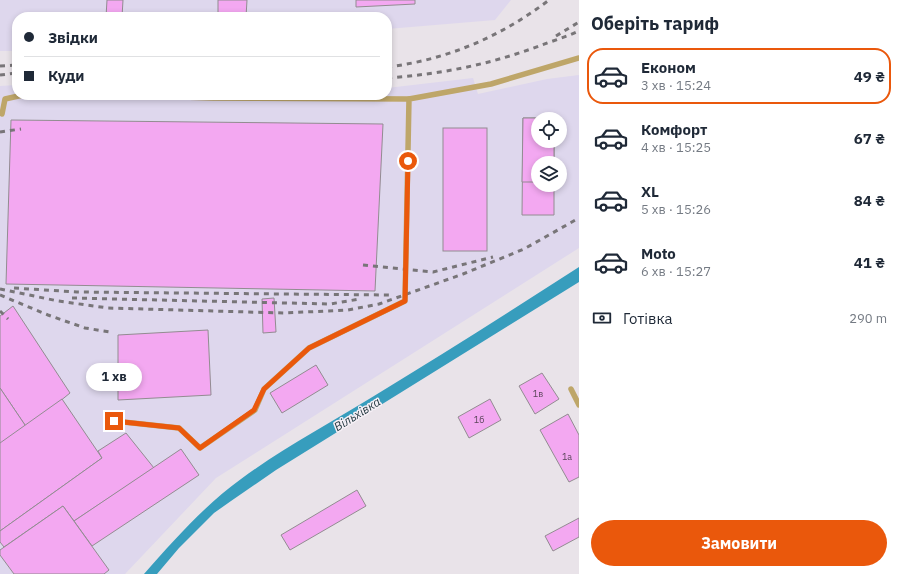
<!DOCTYPE html>
<html lang="uk">
<head>
<meta charset="utf-8">
<style>
  :root { --surface:#fff; --page:#f6f6f7; --text:#1f2937; --muted:#747a83; --line:#e0e1e3; --accent:#ea580c }
  body { margin:0; font-family:"IBM Plex Sans",sans-serif; background:var(--page); color:var(--text); height:100vh; display:flex; flex-direction:column; font-size:15px; white-space:nowrap }
  * { box-sizing:border-box; margin:0 }
  p { font-size:13px; color:var(--muted) }
  .icon { flex:none; width:22px; height:22px; fill:none; stroke:currentColor; stroke-width:2; stroke-linecap:round; stroke-linejoin:round }
  .map { position:relative; flex:1; overflow:hidden }
  .panel { display:flex; flex-direction:column; background:var(--surface); width:320px }
  .panel>* { flex:none }
  .hud { position:absolute; left:12px; top:12px; width:380px; height:88px; border-radius:16px; box-shadow:0 2px 6px #0003; display:grid; align-content:center; height:88px; padding:0 12px; background:var(--surface) }
  .tools { position:absolute; left:531px; top:112px; display:grid; gap:8px }
  .tools a { display:grid; place-items:center; width:36px; height:36px; border-radius:50%; background:var(--surface); box-shadow:0 2px 6px #0003; font-size:20px }
  .end { position:absolute; width:18px; height:18px; margin:-9px; border:5px solid #ea580c; background:#fff; box-shadow:0 0 0 2px #fff }
  .from { border-radius:50% }
  .bubble { position:absolute; height:28px; border-radius:14px; background:var(--surface); box-shadow:0 2px 6px #0003; font-size:13px; font-weight:700; line-height:28px; text-align:center }
  .hud b { display:flex; align-items:center; gap:14px; height:38px; font-size:15px }
  .hud b+b { border-top:1px solid var(--line) }
  .hud i { width:10px; height:10px; background:var(--text) }
  ul { padding:0; list-style:none }
  li { display:flex; align-items:center; gap:12px; height:56px; margin:0 8px 6px; padding:0 4px; border:2px solid transparent; border-radius:16px }
  li div { flex:1 }
  li b { display:block; font-size:15px }
  li em { font-style:normal; font-weight:700 }
  li.on { border-color:var(--accent) }
  li>.icon { width:36px; height:36px; stroke-width:1.5 }
  h2 { padding:0 12px; font-size:18px; line-height:48px }
  .pay { display:flex; align-items:center; gap:10px; height:44px; padding:0 12px; font-size:15px }
  .pay p { margin-inline-start:auto }
  .button { display:flex; gap:8px; margin-top:auto; padding:8px 12px }
  .button a { flex:1; height:46px; border-radius:24px; background:var(--accent); color:#fff; font-size:16px; font-weight:700; line-height:46px; text-align:center }
  main { display:flex; flex:1; min-height:0 }
  .map>svg:first-child { display:block }
  .industrial { fill:#ded7ed; fill-rule:evenodd }
  .water { fill:#379dbd }
  .building { fill:#f3a8f1; stroke:#928c91 }
  .lines { fill:none; stroke-linecap:round; stroke-linejoin:round }
  .service { stroke:#bea669; stroke-width:5.5 }
  .rail { stroke:#787578; stroke-width:3; stroke-dasharray:5 5; stroke-linecap:butt }
  .route { stroke:#ea580c; stroke-width:5 }
  .labels { text-anchor:middle; dominant-baseline:central; stroke-width:3; stroke-linejoin:round; paint-order:stroke }
  .number-label { font-size:9px; fill:#594559 }
  .water-label { font-size:12px; font-style:italic; fill:#21373f; stroke:#f6f0f6 }
</style>
</head>
<body>
<main>
<div class="map">
<svg width="579" height="574" viewBox="0 0 579 574">
  <rect width="100%" height="100%" fill="#e9e3e9"/>
  <g class="industrial">
    <path d="M0,0H511L495,20L387,29V17H17V51H0Z"/>
    <path d="M579,75V248L216,478L125,574H0V86L17,85V95H387V88L473,78L478,94L547,79ZM538,119H560V141H538ZM538,163H560V185H538Z"/>
  </g>
  <path class="water" d="M579,267V282L276,470L231,501L214,513L179,548L157,574H144C174,540 205,505 241,479C283,448 330,423 374,396C443,354 511,311 579,267Z"/>
  <g class="building">
    <path d="M107,0H123L122,17H106Z"/>
    <path d="M218,0H247L246,17H218Z"/>
    <path d="M356,0H415V4L356,7Z"/>
    <path d="M523,118H555V119H538V141H554V163H538V185H554V215H522Z"/>
    <path d="M523,118H555V119H538V141H554V163H538V182H522Z"/>
    <path d="M11,120L383,124L375,291L6,284Z"/>
    <rect x="443" y="128" width="44" height="123"/>
    <path d="M274,298L276,332L263,333L262,299Z"/>
    <path d="M13,306L70,393L27,428L0,388V316Z"/>
    <path d="M208,330L211,395L118,400V335Z"/>
    <path d="M316,365L328,385L282,413L270,393Z"/>
    <path d="M542,373L559,399L535,414L519,386Z"/>
    <path d="M0,388L27,428L0,445Z"/>
    <path d="M62,399L102,458L0,531V443Z"/>
    <path d="M490,399L501,420L469,438L458,417Z"/>
    <path d="M568,414L579,435V477L569,482L540,430Z"/>
    <path d="M126,433L154,468L74,521L63,506L4,547L0,542V531L102,458L98,451Z"/>
    <path d="M181,449L199,475L92,546L74,521Z"/>
    <path d="M357,490L366,506L290,550L281,535Z"/>
    <path d="M63,506L109,570L104,574H14L0,555V550Z"/>
    <path d="M579,518V537L553,551L545,536Z"/>
  </g>
  <g class="lines">
    <g class="service">
      <path d="M120,95L213,98L409,99"/>
      <path d="M2,114L5,99L23,95"/>
      <path d="M571,389L579,405"/>
      <path d="M114,421L179,428L200,448L255,410L264,389L309,348L405,301L409,99L491,84L579,58"/>
    </g>
    <g class="rail">
      <path d="M556,36L579,22"/>
      <path d="M0,66L17,65"/>
      <path d="M387,67C447,60 502,36 549,0"/>
      <path d="M0,75L17,73"/>
      <path d="M387,78C441,74 488,65 539,46C552,41 566,37 579,31"/>
      <path d="M0,132L21,129"/>
      <path d="M363,265L433,272L493,257"/>
      <path d="M14,288L77,292L390,295"/>
      <path d="M0,289L58,301L108,308L284,313L348,310L379,304L463,274L524,249L579,218"/>
      <path d="M0,295L48,315L85,328L110,332"/>
      <path d="M72,298L330,304L360,299"/>
      <path d="M0,311L8,319"/>
    </g>
  </g>
  <g class="lines">
    <path class="route" d="M114,421L179,428L200,448L254,410L264,389L309,348L405,301L408,161"/>
  </g>
  <g class="labels">
    <g class="number-label">
      <text x="538" y="393">1в</text>
      <text x="479" y="419">1б</text>
      <text x="567" y="456">1а</text>
    </g>
    <g class="water-label">
      <text transform="translate(357 414) rotate(-32)">Вільхівка</text>
    </g>
  </g>
</svg>
<div class="tools">
<a><svg class="icon" aria-label="locate" viewBox="0 0 24 24"><circle cx="12" cy="12" r="6"/><path d="M12 2v4M12 18v4M2 12h4M18 12h4"/></svg></a>
<a><svg class="icon" aria-label="layers" viewBox="0 0 24 24"><path d="M12 4l9 5-9 5-9-5zM3 14l9 5 9-5"/></svg></a>
</div>
<i class="end from" style="left:408px;top:161px"></i>
<i class="end" style="left:114px;top:421px"></i>
<div class="bubble" style="left:86px;top:363px;width:56px">1 хв</div>
<div class="hud">
<b><i class="from"></i>Звідки</b>
<b><i></i>Куди</b>
</div>
</div>
<section class="panel">
<h2>Оберіть тариф</h2>
<ul>
<li class="on"><svg class="icon" aria-label="car" viewBox="0 0 24 24"><path d="M5 17H2v-5l4-1 3-4h7l3 4 3 1v5h-3M9 17h6M6 11h13"/><circle cx="7" cy="17" r="2"/><circle cx="17" cy="17" r="2"/></svg><div><b>Економ</b><p>3 хв · 15:24</p></div><em>49 ₴</em></li>
<li><svg class="icon" aria-label="car" viewBox="0 0 24 24"><path d="M5 17H2v-5l4-1 3-4h7l3 4 3 1v5h-3M9 17h6M6 11h13"/><circle cx="7" cy="17" r="2"/><circle cx="17" cy="17" r="2"/></svg><div><b>Комфорт</b><p>4 хв · 15:25</p></div><em>67 ₴</em></li>
<li><svg class="icon" aria-label="car" viewBox="0 0 24 24"><path d="M5 17H2v-5l4-1 3-4h7l3 4 3 1v5h-3M9 17h6M6 11h13"/><circle cx="7" cy="17" r="2"/><circle cx="17" cy="17" r="2"/></svg><div><b>XL</b><p>5 хв · 15:26</p></div><em>84 ₴</em></li>
<li><svg class="icon" aria-label="car" viewBox="0 0 24 24"><path d="M5 17H2v-5l4-1 3-4h7l3 4 3 1v5h-3M9 17h6M6 11h13"/><circle cx="7" cy="17" r="2"/><circle cx="17" cy="17" r="2"/></svg><div><b>Moto</b><p>6 хв · 15:27</p></div><em>41 ₴</em></li>
</ul>
<div class="pay"><svg class="icon" aria-label="cash" viewBox="0 0 24 24"><path d="M3 7h18v10H3z"/><circle cx="12" cy="12" r="2"/></svg>Готівка<p>290 m</p></div>
<div class="button"><a>Замовити</a></div>
</section>
</main>
</body>
</html>
